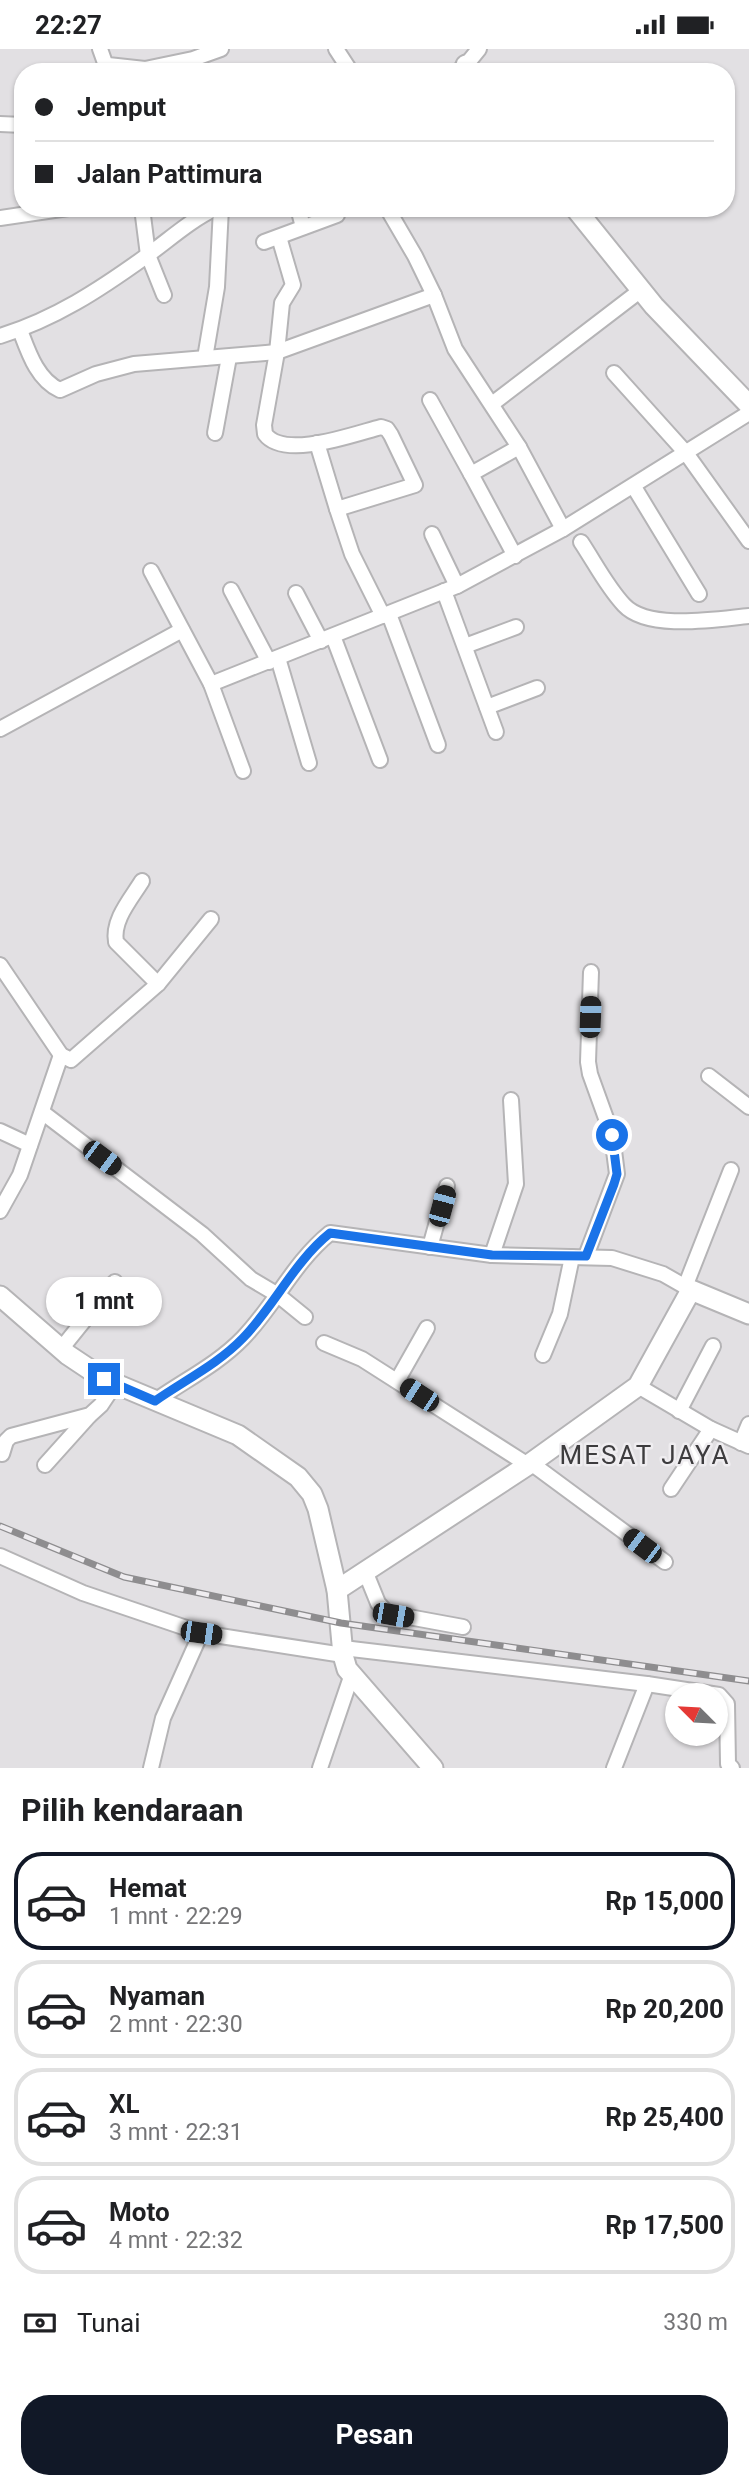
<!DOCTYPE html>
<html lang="id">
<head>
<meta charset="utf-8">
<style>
  :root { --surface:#fff; --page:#f2f2f2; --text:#202124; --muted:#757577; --line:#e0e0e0; --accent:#111827 }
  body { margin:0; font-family:Roboto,sans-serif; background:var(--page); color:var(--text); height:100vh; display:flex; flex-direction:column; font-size:26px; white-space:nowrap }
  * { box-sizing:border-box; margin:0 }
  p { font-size:23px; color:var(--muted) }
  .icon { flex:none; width:38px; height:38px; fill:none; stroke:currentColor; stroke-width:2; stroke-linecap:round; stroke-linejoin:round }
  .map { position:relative; height:1719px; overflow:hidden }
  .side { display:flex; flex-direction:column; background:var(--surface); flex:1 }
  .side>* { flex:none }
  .guide { position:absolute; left:14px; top:14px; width:721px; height:154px; border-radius:28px; box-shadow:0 2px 5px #0004; display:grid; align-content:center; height:154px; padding:0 21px; background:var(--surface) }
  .needle { width:46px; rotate:294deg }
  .buttons { position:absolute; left:665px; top:1634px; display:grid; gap:14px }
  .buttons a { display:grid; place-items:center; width:63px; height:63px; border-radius:50%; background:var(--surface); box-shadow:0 2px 5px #0004; font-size:35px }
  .end { position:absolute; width:32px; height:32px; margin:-16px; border:9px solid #1a73e8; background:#fff; box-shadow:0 0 0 4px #fff }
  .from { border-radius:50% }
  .bubble { position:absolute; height:49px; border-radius:24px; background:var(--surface); box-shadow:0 2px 5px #0004; font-size:23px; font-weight:700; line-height:49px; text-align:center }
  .car { position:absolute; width:21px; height:42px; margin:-21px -10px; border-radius:9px; box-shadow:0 0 5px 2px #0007; background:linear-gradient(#222 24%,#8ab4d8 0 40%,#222 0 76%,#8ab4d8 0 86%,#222 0) }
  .guide b { display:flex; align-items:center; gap:24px; height:66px; font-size:26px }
  .guide b+b { border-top:2px solid var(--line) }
  .guide i { width:18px; height:18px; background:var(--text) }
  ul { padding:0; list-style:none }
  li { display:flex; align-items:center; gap:21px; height:98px; margin:0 14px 10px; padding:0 7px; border:4px solid var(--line); border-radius:28px }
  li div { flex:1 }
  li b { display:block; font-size:26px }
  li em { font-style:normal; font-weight:700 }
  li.active { border-color:var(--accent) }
  li>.icon { width:63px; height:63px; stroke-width:1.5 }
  h2 { padding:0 21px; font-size:32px; line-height:84px }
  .pay { display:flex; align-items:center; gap:18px; height:77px; padding:0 21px; font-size:26px }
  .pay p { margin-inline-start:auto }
  .cta { display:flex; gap:14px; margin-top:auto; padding:14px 21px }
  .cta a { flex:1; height:80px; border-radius:28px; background:var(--accent); color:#fff; font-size:28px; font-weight:700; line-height:80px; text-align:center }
  .status { display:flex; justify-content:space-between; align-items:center; height:49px; padding:0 35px; background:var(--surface); direction:ltr }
  .status svg { height:19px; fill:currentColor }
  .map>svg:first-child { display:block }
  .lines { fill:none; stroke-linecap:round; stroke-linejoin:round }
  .minor-casing { stroke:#b5b4b6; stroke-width:18 }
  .tertiary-casing { stroke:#b5b4b6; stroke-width:23 }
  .minor { stroke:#fff; stroke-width:14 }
  .tertiary { stroke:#fff; stroke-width:19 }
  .rail-casing { stroke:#8e8d8f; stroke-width:7 }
  .rail { stroke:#efedf0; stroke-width:4.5; stroke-dasharray:13; stroke-linecap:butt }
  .route { stroke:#1a73e8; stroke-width:9 }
  .labels { text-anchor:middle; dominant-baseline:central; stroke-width:5; stroke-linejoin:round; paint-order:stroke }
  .quarter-label { font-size:26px; letter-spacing:2px; fill:#3d3c3e; stroke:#efedf0 }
</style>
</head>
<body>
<div class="status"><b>22:27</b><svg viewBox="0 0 49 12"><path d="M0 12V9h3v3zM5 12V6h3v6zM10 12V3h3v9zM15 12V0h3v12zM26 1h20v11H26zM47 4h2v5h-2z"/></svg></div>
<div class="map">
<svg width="749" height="1719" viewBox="0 0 749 1719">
  <rect width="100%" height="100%" fill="#e2e0e3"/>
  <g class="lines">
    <defs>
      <g id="minor">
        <path d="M100,0L105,14L108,16L145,20L193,10L221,0"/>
        <path d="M336,0L351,23"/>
        <path d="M457,23L466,16L479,0"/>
        <path d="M0,75L23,76"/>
        <path d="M142,159L148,206L164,246"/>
        <path d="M298,159L303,178"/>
        <path d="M387,159L415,207L434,246L455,300L519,398L563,480"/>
        <path d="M0,169L68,159"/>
        <path d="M279,188L293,236L282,254L277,303L264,376L265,385C284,411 354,385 381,378L387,380L391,386L415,436L337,460L352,505L383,567"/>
        <path d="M264,193L337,166"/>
        <path d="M20,281C28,302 37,331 60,341L96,325L134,315L277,303L434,246"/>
        <path d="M0,287C55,270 99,241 145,208C169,191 189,172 216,159"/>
        <path d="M205,309L217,238L221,159"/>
        <path d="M614,324L686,404L749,492"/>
        <path d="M430,351L471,425L519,398"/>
        <path d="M492,355L641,241"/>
        <path d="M215,384L229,308"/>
        <path d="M317,394L337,460"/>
        <path d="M471,425L515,507"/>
        <path d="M634,438L699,545"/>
        <path d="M432,485L457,537"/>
        <path d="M581,493C595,514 607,538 624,556C648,582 717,570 749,567"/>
        <path d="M151,522L211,635L243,722"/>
        <path d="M231,541L269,613"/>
        <path d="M444,542L496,683"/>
        <path d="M296,544L321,592"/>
        <path d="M389,565L438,696"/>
        <path d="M333,587L380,711"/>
        <path d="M465,597L516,578"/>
        <path d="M278,609L309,714"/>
        <path d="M211,635L457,537L563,480L749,364"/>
        <path d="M487,658L537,639"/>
        <path d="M0,680L182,581"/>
        <path d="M142,832C131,850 112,871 116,893L158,935"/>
        <path d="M0,916L61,1006L71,1011L158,935L211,870"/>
        <path d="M709,1027L749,1058"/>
        <path d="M42,1063L202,1185L251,1230L278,1246L305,1268"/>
        <path d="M0,1082L30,1096"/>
        <path d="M0,1162L20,1126L61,1006"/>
        <path d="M430,1198L447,1137"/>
        <path d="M492,1206L516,1135L511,1051"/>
        <path d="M586,1207L617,1125L612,1086L590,1025L588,1013L591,923"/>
        <path d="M685,1238L731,1121"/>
        <path d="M324,1294L362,1310L528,1416"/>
        <path d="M61,1300L115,1233"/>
        <path d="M543,1306L560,1265L572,1208"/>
        <path d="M397,1332L427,1279"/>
        <path d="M638,1337L711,1380L749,1397"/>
        <path d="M155,1352C185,1331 218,1315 243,1289C275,1256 294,1213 330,1184L492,1206L612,1209L663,1225L691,1241"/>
        <path d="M679,1362L713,1297"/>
        <path d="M741,1394L749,1375"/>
        <path d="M2,1405L6,1392L11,1387L90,1366L101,1356L115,1335"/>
        <path d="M531,1414L665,1513"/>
        <path d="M45,1416L89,1367"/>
        <path d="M671,1440L711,1380"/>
        <path d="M0,1507L83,1544L201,1584L343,1606"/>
        <path d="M365,1522L378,1554L387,1564L463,1578"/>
        <path d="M343,1599L647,1635L719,1646L727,1655L728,1715L732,1719"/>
        <path d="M151,1719L163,1669L201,1584"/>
        <path d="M320,1719L351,1628"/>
        <path d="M614,1719L647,1635"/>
      </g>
      <g id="tertiary">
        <path d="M466,16L471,23"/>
        <path d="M575,159L654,257L749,356"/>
        <path d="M0,1247L68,1306L104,1330L238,1386L298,1428L312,1445L318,1460L337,1541L343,1606L347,1620L433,1719"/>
        <path d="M337,1541L528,1416L638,1337L691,1241L749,1265"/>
      </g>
    </defs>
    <use href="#minor" class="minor-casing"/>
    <use href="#tertiary" class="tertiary-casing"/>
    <use href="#minor" class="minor"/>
    <use href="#tertiary" class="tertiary"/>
    <defs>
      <path id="rail" d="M0,1477L124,1528L341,1574L749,1632"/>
    </defs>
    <use href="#rail" class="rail-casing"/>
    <use href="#rail" class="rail"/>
  </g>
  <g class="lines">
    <path class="route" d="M104,1330L155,1352C185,1331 218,1315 243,1289C275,1256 294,1213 330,1184L492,1206L586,1207L614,1135L617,1125L612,1086"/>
  </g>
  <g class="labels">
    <g class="quarter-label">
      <text x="645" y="1406">MESAT JAYA</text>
    </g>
  </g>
</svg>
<div class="buttons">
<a><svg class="needle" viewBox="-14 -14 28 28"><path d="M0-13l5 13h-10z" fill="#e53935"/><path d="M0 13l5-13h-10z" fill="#757577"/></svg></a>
</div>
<i class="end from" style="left:612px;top:1086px"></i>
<i class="end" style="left:104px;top:1330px"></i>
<div class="bubble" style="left:46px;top:1228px;width:116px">1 mnt</div>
<i class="car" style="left:590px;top:968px;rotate:2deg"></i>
<i class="car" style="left:102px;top:1109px;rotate:127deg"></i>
<i class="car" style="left:442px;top:1157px;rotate:15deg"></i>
<i class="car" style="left:419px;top:1346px;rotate:303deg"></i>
<i class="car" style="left:642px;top:1497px;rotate:307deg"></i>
<i class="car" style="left:393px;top:1566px;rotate:100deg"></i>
<i class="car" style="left:201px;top:1584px;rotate:98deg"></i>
<div class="guide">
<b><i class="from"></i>Jemput</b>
<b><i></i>Jalan Pattimura</b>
</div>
</div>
<section class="side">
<h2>Pilih kendaraan</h2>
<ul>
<li class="active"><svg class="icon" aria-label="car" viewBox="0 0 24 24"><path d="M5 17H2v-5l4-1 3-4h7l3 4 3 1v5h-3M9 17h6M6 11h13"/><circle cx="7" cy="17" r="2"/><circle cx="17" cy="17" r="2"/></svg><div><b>Hemat</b><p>1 mnt · 22:29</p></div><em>Rp 15,000</em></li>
<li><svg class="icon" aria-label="car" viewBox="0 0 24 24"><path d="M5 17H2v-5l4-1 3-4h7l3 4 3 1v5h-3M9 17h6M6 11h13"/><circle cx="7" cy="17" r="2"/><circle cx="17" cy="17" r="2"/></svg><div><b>Nyaman</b><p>2 mnt · 22:30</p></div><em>Rp 20,200</em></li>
<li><svg class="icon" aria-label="car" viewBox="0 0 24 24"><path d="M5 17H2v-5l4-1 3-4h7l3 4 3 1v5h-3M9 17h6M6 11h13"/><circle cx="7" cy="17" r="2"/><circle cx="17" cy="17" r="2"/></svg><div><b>XL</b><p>3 mnt · 22:31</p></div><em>Rp 25,400</em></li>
<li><svg class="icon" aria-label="car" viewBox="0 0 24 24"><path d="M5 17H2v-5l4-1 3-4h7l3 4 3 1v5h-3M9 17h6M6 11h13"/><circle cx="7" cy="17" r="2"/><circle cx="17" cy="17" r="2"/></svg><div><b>Moto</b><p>4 mnt · 22:32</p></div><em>Rp 17,500</em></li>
</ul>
<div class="pay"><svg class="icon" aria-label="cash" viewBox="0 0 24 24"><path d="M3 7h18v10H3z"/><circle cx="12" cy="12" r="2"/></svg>Tunai<p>330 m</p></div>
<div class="cta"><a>Pesan</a></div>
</section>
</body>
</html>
